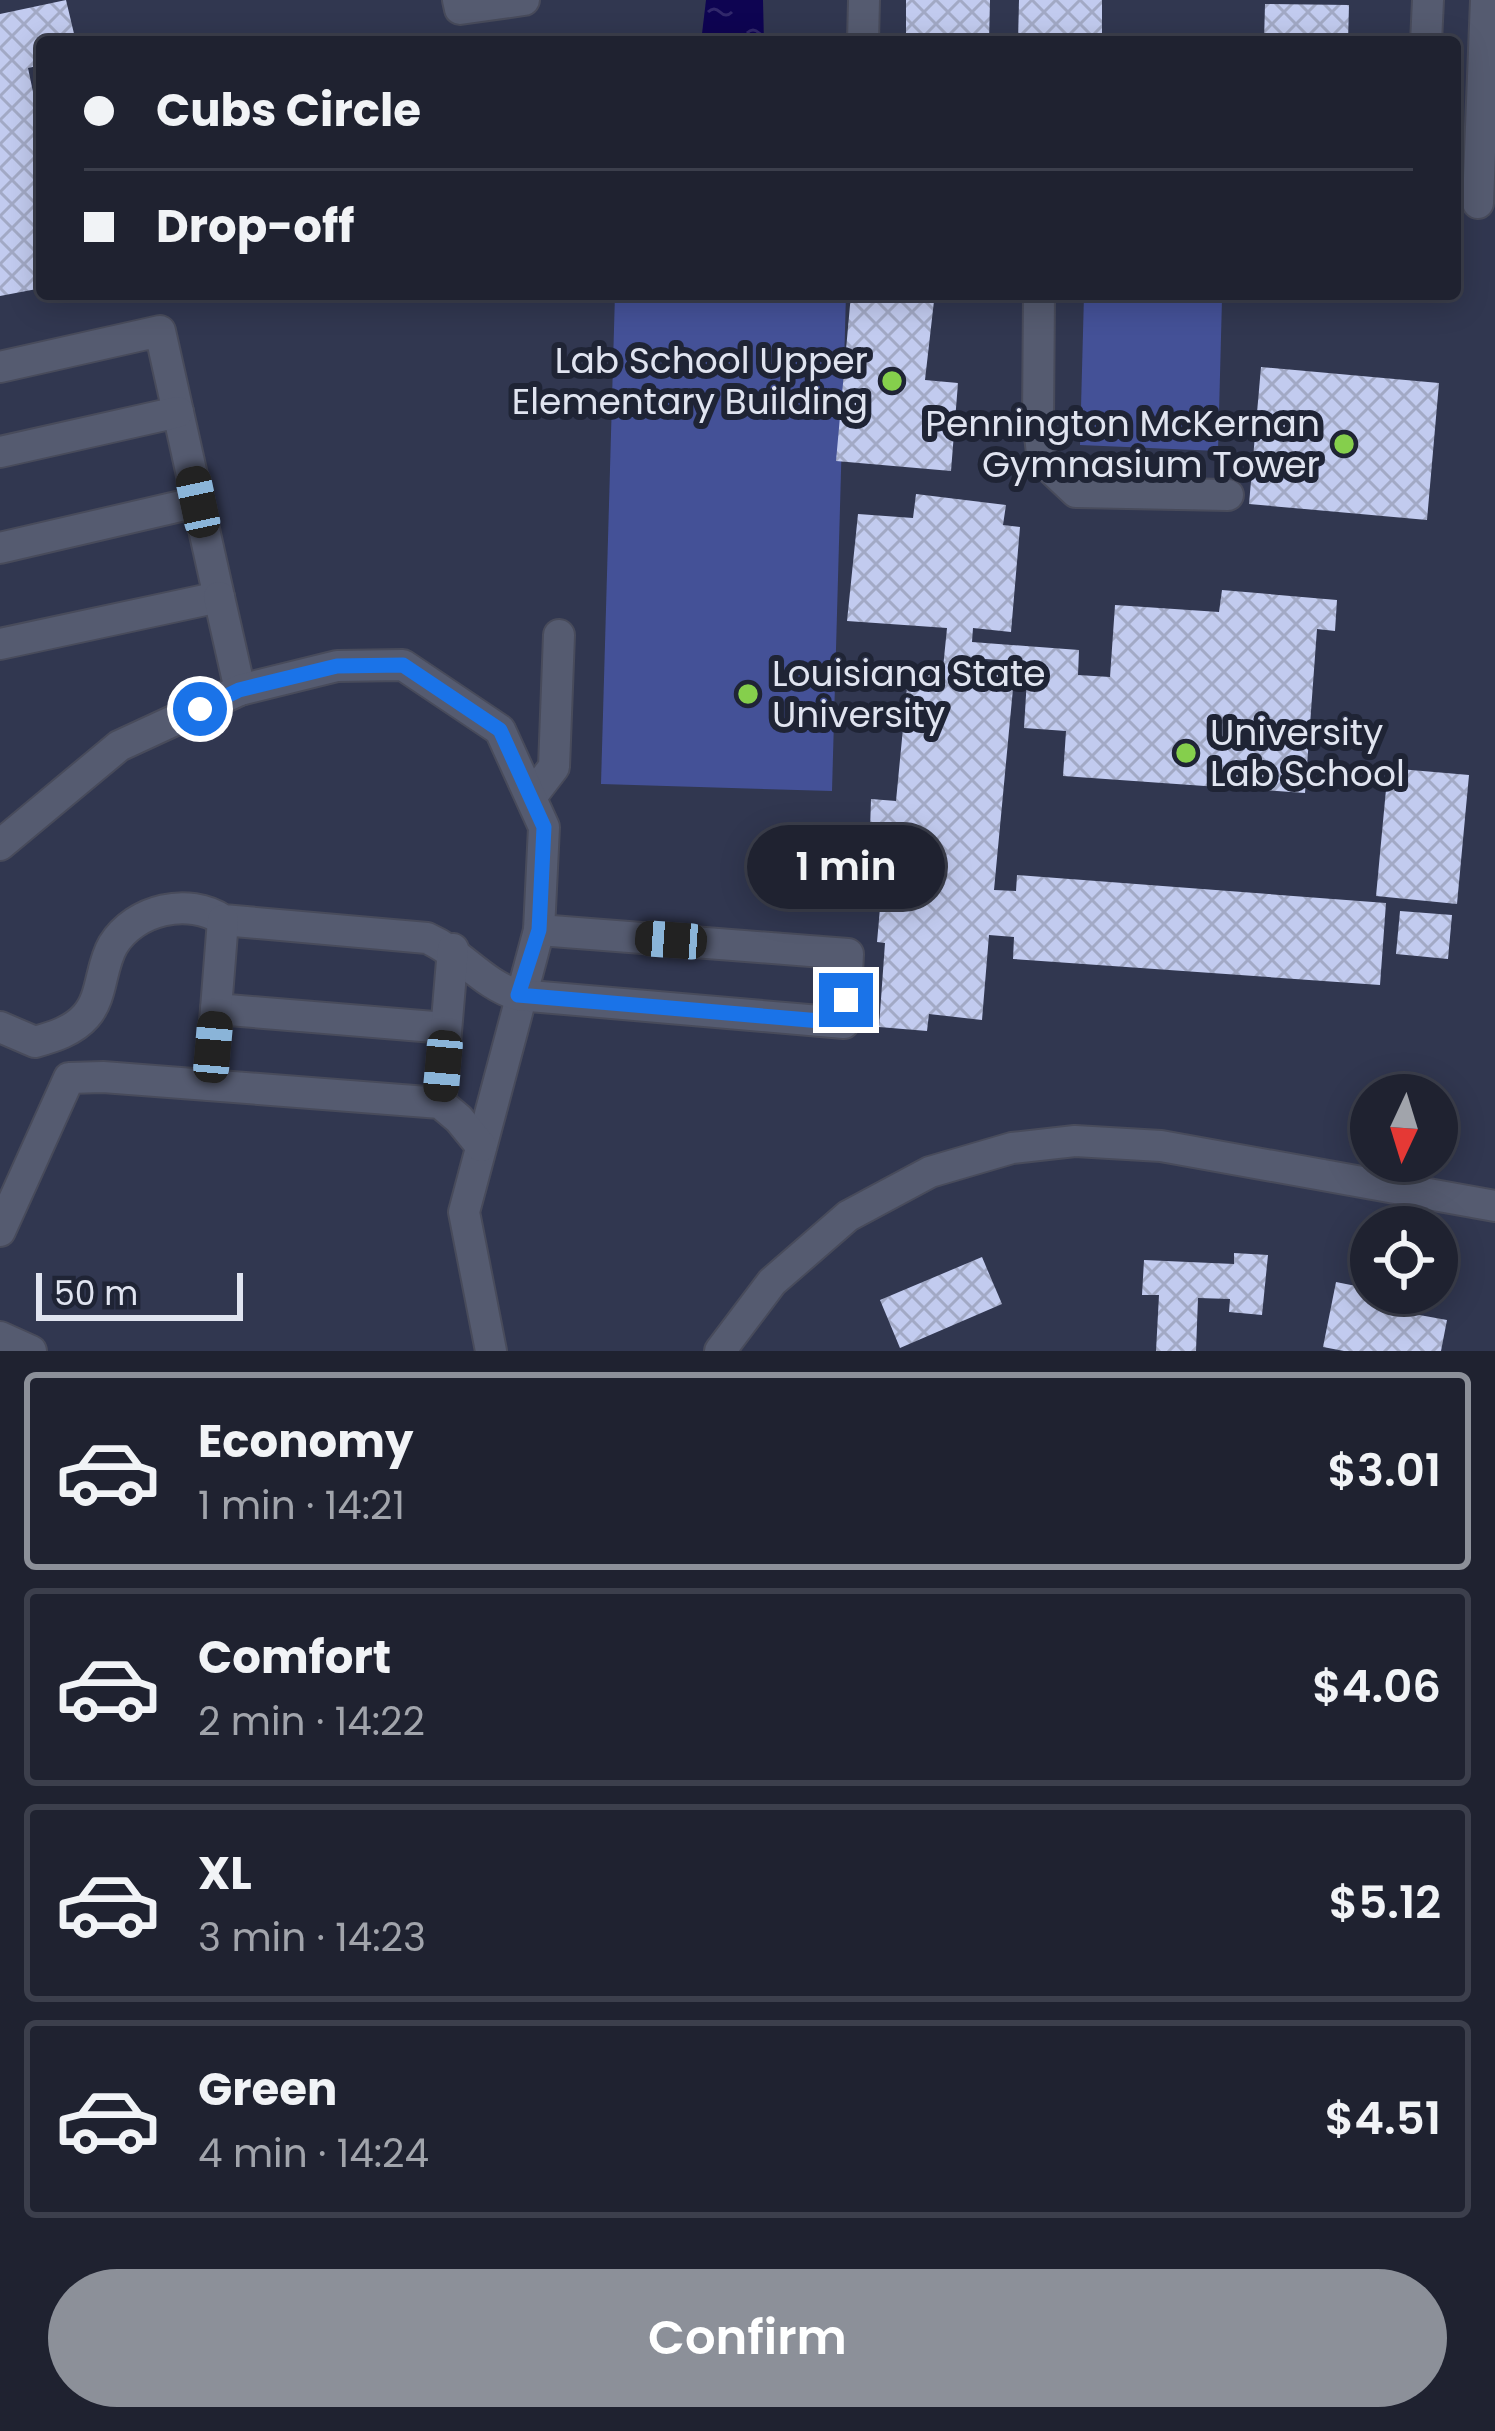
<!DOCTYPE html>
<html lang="en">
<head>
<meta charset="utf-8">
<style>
  :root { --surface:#1f2230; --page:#2c2f3c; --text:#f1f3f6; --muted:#a1a4ab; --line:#3c3f4c; --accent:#8c9099 }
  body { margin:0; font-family:Poppins,sans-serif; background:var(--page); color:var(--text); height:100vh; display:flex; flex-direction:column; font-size:45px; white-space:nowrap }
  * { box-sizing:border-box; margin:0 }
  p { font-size:39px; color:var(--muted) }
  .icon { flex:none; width:66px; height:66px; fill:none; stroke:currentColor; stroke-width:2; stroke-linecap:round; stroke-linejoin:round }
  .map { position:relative; height:1351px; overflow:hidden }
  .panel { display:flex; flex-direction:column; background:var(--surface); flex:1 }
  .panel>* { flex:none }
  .top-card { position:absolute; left:36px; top:36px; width:1425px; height:264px; border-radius:12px; box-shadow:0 6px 30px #0003,0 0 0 3px var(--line); display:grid; align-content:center; height:264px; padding:0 48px; background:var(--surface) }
  .needle { width:78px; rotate:184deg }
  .fabs { position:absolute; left:1350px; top:1074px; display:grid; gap:24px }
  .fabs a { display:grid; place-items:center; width:108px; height:108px; border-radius:50%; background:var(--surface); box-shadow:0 6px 30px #0003,0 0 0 3px var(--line); font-size:60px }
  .scale { position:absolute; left:36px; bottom:30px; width:207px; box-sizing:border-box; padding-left:12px; border:6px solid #e0e4f0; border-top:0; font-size:33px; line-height:42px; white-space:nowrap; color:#e0e4f0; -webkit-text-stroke:9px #1f2435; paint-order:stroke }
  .end { position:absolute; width:54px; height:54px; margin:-27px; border:15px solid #1a73e8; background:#fff; box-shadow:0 0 0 6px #fff }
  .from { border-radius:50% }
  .bubble { position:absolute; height:84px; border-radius:42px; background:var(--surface); box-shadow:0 6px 30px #0003,0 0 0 3px var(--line); font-size:39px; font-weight:600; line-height:84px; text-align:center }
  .car { position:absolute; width:36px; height:72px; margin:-36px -18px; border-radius:15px; box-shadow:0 0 9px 3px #0007; background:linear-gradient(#222 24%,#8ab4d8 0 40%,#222 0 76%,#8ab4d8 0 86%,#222 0) }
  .top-card b { display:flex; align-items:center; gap:42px; height:114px; font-size:45px }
  .top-card b+b { border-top:3px solid var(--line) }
  .top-card i { width:30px; height:30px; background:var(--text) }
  ul { padding:21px 0 0; list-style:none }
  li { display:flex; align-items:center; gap:36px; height:198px; margin:0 24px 18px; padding:0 24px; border:6px solid var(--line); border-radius:12px }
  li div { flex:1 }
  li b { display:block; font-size:45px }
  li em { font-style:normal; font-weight:600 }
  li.current { border-color:var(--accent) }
  li>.icon { width:108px; height:108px; stroke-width:1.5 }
  .cta { display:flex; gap:24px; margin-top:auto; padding:24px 48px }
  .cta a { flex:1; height:138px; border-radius:72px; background:var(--accent); color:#fff; font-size:48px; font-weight:600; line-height:138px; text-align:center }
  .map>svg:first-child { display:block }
  .built { fill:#313750; fill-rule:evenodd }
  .park { fill:#445197 }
  .water { fill:url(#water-ripples) }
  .building { fill:url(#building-cross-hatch) }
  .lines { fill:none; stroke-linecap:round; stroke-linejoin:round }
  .minor-casing { stroke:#484b5b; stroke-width:34 }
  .minor { stroke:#555b70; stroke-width:30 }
  .route { stroke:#1a73e8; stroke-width:15 }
  .poi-dot { fill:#85cf4c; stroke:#1f2435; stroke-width:4.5 }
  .labels { text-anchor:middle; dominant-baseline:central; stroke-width:12; stroke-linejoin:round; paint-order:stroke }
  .poi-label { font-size:36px; fill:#e0e4f0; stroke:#1f2435; text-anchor:end }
</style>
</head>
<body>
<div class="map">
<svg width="1495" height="1351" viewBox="0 0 1495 1351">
  <defs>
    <pattern id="water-ripples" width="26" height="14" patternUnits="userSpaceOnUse" patternTransform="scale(3)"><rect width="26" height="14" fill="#0e0452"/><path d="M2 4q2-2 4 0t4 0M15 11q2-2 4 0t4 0" fill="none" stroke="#31286b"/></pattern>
    <pattern id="building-cross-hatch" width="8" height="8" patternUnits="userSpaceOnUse" patternTransform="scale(3)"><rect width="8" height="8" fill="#c2cbef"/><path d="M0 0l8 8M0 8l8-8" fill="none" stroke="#a2a9c5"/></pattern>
  </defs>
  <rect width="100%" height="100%" fill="#292d40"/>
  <path class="built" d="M0,0H1495V1351H0ZM42,42H1455V294H42ZM1371,1095H1437V1161H1371ZM1371,1227H1437V1293H1371Z"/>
  <g class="park">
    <path d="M615,294H846L832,791L601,784Z"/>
    <path d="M1084,295L1222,299L1218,451L1080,445Z"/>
  </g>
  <path class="water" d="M706,0H763L764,42H701Z"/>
  <g class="building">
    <path d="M66,0L76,42H42V65L28,68L42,135V288L0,296V14Z"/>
    <path d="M906,0H990L989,42H906Z"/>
    <path d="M1019,0H1102V42H1018Z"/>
    <path d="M1265,4L1349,5L1348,42H1264Z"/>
    <path d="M1128,37L1199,38L1198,42H1128Z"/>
    <path d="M851,294H920V300L934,301L925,380L958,383L951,471L836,461Z"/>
    <path d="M1261,367L1439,383L1427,520L1249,504Z"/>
    <path d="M916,494L1006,505L1003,525L1020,527L1011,632L973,628L972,642L1079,650L1078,675L1110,677L1115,605L1219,612L1222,590L1337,600L1335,631L1317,629L1305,793L1063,776L1066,731L1024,728L1028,662L971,658L970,668L1014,678L994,890L1016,891L1017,875L1386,903L1380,985L1013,959L1014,937L989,935L982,1020L929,1014L927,1031L879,1027L885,943L877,942L880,908L888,909L891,871L867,870L868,840L890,841V831L870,830L871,799L896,801L909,666L943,668L947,628L847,621L858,514L913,518Z"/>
    <path d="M1388,768L1469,775L1457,904L1376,896Z"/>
    <path d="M1400,911L1452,915L1448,959L1396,954Z"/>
    <path d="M1234,1253L1268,1255L1262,1315L1229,1312L1230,1299L1198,1298L1196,1351H1156L1159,1295H1142L1144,1260L1234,1264Z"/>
    <path d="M982,1257L1002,1304L900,1348L880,1300Z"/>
    <path d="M1336,1282L1371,1289V1293L1417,1298L1414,1314L1447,1320L1441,1351H1344L1323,1347Z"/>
  </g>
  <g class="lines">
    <defs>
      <g id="minor">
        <path d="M458,0L460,9L524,0"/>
        <path d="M863,42L864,0"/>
        <path d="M1426,42L1428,0"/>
        <path d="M1478,203L1486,0"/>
        <path d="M1039,294L1038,420L1043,461L1076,492L1228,495"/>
        <path d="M0,367L160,331L219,597L0,644"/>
        <path d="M0,452L178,412"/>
        <path d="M0,548L198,502"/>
        <path d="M219,597L240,690"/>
        <path d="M531,797L554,767L559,635"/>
        <path d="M0,845L119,746L240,690L337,666L403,665L500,730L544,827L539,930L464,1212L491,1351"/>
        <path d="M539,930L848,954L847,973"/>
        <path d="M216,1009L446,1028"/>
        <path d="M0,1027L35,1042C53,1037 73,1031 86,1016C103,997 100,967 113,945C135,909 189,897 223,920L427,938C463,954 482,984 518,995L844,1023L846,1000"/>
        <path d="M210,1085L223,920"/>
        <path d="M440,1103L453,949"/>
        <path d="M0,1231L69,1078L103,1077L440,1103L459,1119L481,1146"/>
        <path d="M0,1337L31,1351"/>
        <path d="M720,1351L772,1282L848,1216L930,1172L1012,1148L1075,1141L1161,1146L1495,1206"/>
      </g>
    </defs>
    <use href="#minor" class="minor-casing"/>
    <use href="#minor" class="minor"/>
  </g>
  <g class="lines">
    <path class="route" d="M200,709L239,690L337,666L403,665L500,730L544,827L539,930L518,995L844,1023L846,1000"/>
  </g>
  <g class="poi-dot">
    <circle cx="892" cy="381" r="12"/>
    <circle cx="1344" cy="444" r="12"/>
    <circle cx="748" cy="694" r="12"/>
    <circle cx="1186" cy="753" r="12"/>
  </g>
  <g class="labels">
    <g class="poi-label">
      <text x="868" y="360">Lab School Upper<tspan x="868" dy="41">Elementary Building</tspan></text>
      <text x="1320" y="423">Pennington McKernan<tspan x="1320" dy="41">Gymnasium Tower</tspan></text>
      <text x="772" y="673" text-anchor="start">Louisiana State<tspan x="772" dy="41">University</tspan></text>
      <text x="1210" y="732" text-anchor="start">University<tspan x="1210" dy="41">Lab School</tspan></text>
    </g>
  </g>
</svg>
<div class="fabs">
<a><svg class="needle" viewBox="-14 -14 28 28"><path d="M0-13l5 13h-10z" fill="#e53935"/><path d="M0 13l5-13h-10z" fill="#a1a4ab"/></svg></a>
<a><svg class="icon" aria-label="locate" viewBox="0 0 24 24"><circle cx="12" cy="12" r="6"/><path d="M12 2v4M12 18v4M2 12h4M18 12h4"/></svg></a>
</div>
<div class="scale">50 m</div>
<i class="end from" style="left:200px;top:709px"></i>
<i class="end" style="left:846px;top:1000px"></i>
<div class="bubble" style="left:747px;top:825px;width:198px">1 min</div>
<i class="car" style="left:198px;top:502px;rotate:348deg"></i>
<i class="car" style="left:671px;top:940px;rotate:274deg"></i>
<i class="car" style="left:213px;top:1047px;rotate:5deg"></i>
<i class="car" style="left:443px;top:1066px;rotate:185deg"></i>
<div class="top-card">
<b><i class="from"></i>Cubs Circle</b>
<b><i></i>Drop-off</b>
</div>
</div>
<section class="panel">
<ul>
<li class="current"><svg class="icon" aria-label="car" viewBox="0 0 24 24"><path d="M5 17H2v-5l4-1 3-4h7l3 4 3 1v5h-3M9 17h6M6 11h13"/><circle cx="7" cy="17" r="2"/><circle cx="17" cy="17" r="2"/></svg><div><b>Economy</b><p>1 min · 14:21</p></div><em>$3.01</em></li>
<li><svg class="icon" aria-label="car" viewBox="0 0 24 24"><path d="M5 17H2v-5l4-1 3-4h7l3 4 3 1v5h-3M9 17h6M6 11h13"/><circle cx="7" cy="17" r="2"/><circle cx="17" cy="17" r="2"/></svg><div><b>Comfort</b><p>2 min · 14:22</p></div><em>$4.06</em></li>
<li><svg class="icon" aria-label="car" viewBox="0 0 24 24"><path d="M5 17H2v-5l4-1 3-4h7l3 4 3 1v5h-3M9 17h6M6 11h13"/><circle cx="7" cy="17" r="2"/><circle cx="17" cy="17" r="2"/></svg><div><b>XL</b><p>3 min · 14:23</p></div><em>$5.12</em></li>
<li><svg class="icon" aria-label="car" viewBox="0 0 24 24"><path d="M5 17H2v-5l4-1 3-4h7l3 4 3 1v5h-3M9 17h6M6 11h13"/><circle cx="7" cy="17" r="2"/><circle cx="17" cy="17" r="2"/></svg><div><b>Green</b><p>4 min · 14:24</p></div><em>$4.51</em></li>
</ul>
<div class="cta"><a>Confirm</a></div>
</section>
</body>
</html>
